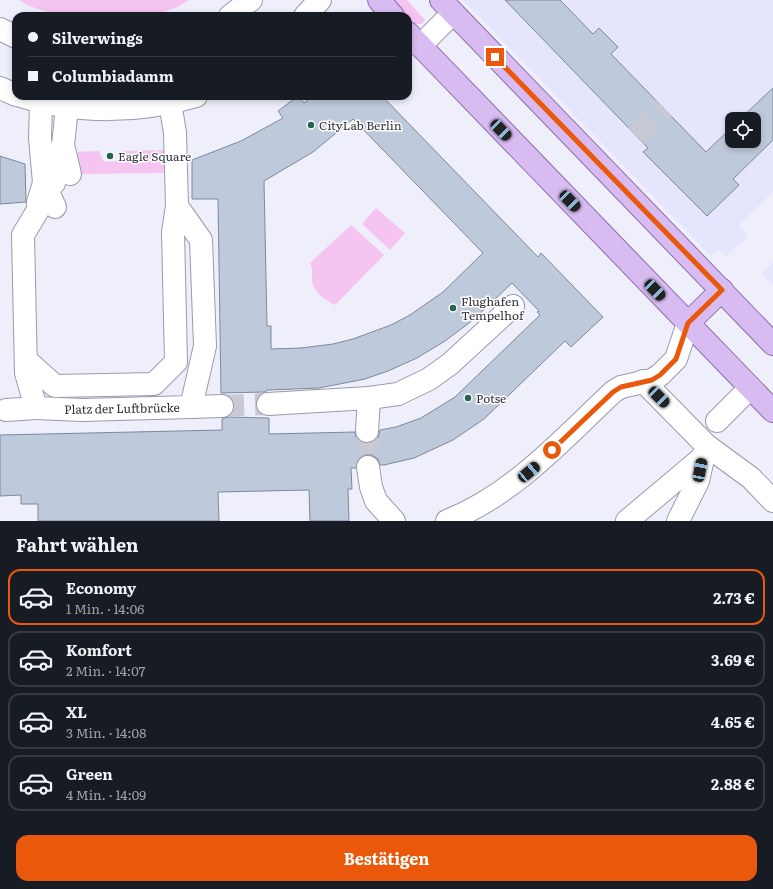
<!DOCTYPE html>
<html lang="de">
<head>
<meta charset="utf-8">
<style>
  :root { --surface:#171b24; --page:#242831; --text:#f1f3f6; --muted:#9ea1a6; --line:#363941; --accent:#ea580c }
  body { margin:0; font-family:Literata,serif; background:var(--page); color:var(--text); height:100vh; display:flex; flex-direction:column; font-size:15px; white-space:nowrap }
  * { box-sizing:border-box; margin:0 }
  p { font-size:13px; color:var(--muted) }
  .icon { flex:none; width:22px; height:22px; fill:none; stroke:currentColor; stroke-width:2; stroke-linecap:round; stroke-linejoin:round }
  .map { position:relative; height:521px; overflow:hidden }
  .sheet { display:flex; flex-direction:column; background:var(--surface); flex:1 }
  .sheet>* { flex:none }
  .top-card { position:absolute; left:12px; top:12px; width:400px; height:88px; border-radius:12px; box-shadow:0 2px 6px #0003; display:grid; align-content:center; height:88px; padding:0 16px; background:var(--surface) }
  .tools { position:absolute; left:725px; top:112px; display:grid; gap:8px }
  .tools a { display:grid; place-items:center; width:36px; height:36px; border-radius:8px; background:var(--surface); box-shadow:0 2px 6px #0003; font-size:20px }
  .end { position:absolute; width:18px; height:18px; margin:-9px; border:5px solid #ea580c; background:#fff; box-shadow:0 0 0 2px #fff }
  .from { border-radius:50% }
  .car { position:absolute; width:12px; height:24px; margin:-12px -6px; border-radius:5px; box-shadow:0 0 3px 1px #0007; background:linear-gradient(#222 24%,#8ab4d8 0 40%,#222 0 76%,#8ab4d8 0 86%,#222 0) }
  .top-card b { display:flex; align-items:center; gap:14px; height:38px; font-size:15px }
  .top-card b+b { border-top:1px solid var(--line) }
  .top-card i { width:10px; height:10px; background:var(--text) }
  ul { padding:0; list-style:none }
  li { display:flex; align-items:center; gap:12px; height:56px; margin:0 8px 6px; padding:0 8px; border:2px solid var(--line); border-radius:12px }
  li div { flex:1 }
  li b { display:block; font-size:15px }
  li em { font-style:normal; font-weight:700 }
  li.active { border-color:var(--accent) }
  li>.icon { width:36px; height:36px; stroke-width:1.5 }
  h2 { padding:0 16px; font-size:18px; line-height:48px }
  .button { display:flex; gap:8px; margin-top:auto; padding:8px 16px }
  .button a { flex:1; height:46px; border-radius:12px; background:var(--accent); color:#fff; font-size:16px; font-weight:700; line-height:46px; text-align:center }
  .map>svg:first-child { display:block }
  .built { fill:#e5e6fd; fill-rule:evenodd }
  .green { fill:#f5c4f0 }
  .building { fill:#bec9db; stroke:#7e8899; fill-rule:evenodd }
  .lines { fill:none; stroke-linecap:round; stroke-linejoin:round }
  .minor-tunnel { stroke:#c9c9d5; stroke-width:22; stroke-dasharray:22 11; stroke-linecap:butt }
  .minor-casing { stroke:#9a9aae; stroke-width:24 }
  .major-casing { stroke:#8c6eab; stroke-width:24 }
  .minor { stroke:#fff; stroke-width:22 }
  .major { stroke:#d7bbf1; stroke-width:22 }
  .route { stroke:#ea580c; stroke-width:5 }
  .poi-dot { fill:#246451; stroke:#fefefe; stroke-width:1.5 }
  .labels { text-anchor:middle; dominant-baseline:central; stroke-width:3; stroke-linejoin:round; paint-order:stroke }
  .poi-label { font-size:12px; fill:#33333b; stroke:#fefefe; text-anchor:start }
  .street-label { font-size:12px; fill:#33333b; stroke:#fefefe }
</style>
</head>
<body>
<div class="map">
<svg width="773" height="521" viewBox="0 0 773 521">
  <rect width="100%" height="100%" fill="#efeffc"/>
  <g class="built">
    <path d="M463,0H773V192L740,224V228L747,235V238L726,256L718,249L711,256L709,254ZM732,119H754V141H732Z"/>
    <path d="M773,262V285L762,273Z"/>
  </g>
  <g class="green">
    <path d="M19,0H189L178,7L149,16H60L29,6Z"/>
    <path d="M391,0H407L425,20L422,24H413L408,16H406Z"/>
    <path d="M164,150L165,173H160L83,174L78,169L73,152L99,151L104,162L117,161L121,151Z"/>
    <path d="M376,208L405,233L390,250L362,224Z"/>
    <path d="M351,225L384,255L335,305C325,300 312,291 312,279C312,272 313,269 310,263Z"/>
  </g>
  <g class="building">
    <path d="M505,0H560L593,34L599,28L618,47L611,54L706,152L732,127V141H754V119H740L773,88V140L733,179L739,185L707,216L643,152L648,148Z"/>
    <path d="M298,96L304,103L312,96H382L538,257L541,253L603,317L571,347L565,341L484,419L453,440L414,458L384,465H380L378,459L372,455H366L360,458L356,468H351L352,489H348L349,521H310L309,490L218,492L219,521H38V504H21V495L0,496V435L222,430V419L228,417L269,418V434L355,432L356,437L360,442L367,443L372,442L378,438L380,430L396,427L421,418L455,397L540,315L537,312L539,311L512,283L473,320L445,341L417,358L388,371L365,379L319,388L268,390L265,392L221,393L218,199H192V160L241,141L283,118L278,111ZM353,119L483,253L443,292L410,315L391,325L353,339L333,344L301,348L271,349V326H267L264,181L313,152Z"/>
    <path d="M0,156L25,164L26,202L0,204Z"/>
  </g>
  <g class="lines">
    <g class="minor-tunnel">
      <path d="M636,136L664,108"/>
      <path d="M222,406L268,404"/>
      <path d="M367,431L368,467"/>
    </g>
    <defs>
      <g id="minor">
        <path d="M230,16L251,0"/>
        <path d="M305,16L320,0"/>
        <path d="M0,29L16,37"/>
        <path d="M420,46L453,13"/>
        <path d="M0,88L16,95"/>
        <path d="M21,96C77,114 140,113 196,96"/>
        <path d="M43,96L41,103L40,138L44,183L38,202V210L23,235L26,373L36,408L82,410L191,407L205,346L201,240L177,206"/>
        <path d="M63,145L70,174"/>
        <path d="M44,183L55,207"/>
        <path d="M54,183L52,163L63,145L67,107"/>
        <path d="M26,360L55,386L154,384L176,362L173,232L177,206L175,133L169,96"/>
        <path d="M643,381L706,445L751,478L773,501"/>
        <path d="M268,404L369,398L398,394L429,379L450,364L513,306"/>
        <path d="M191,407L222,406"/>
        <path d="M6,410L36,408"/>
        <path d="M717,421L750,388"/>
        <path d="M367,431L369,398"/>
        <path d="M368,467L371,487L376,501L394,521"/>
        <path d="M447,521C514,494 561,441 613,392L621,387L652,380L660,375L676,359L688,323"/>
        <path d="M627,521L702,458"/>
        <path d="M678,521L698,481L704,454"/>
      </g>
      <g id="major">
        <path d="M379,0L393,16"/>
        <path d="M441,0L773,344"/>
        <path d="M408,33L773,411"/>
        <path d="M688,323L722,290"/>
      </g>
    </defs>
    <use href="#minor" class="minor-casing"/>
    <use href="#major" class="major-casing"/>
    <use href="#minor" class="minor"/>
    <use href="#major" class="major"/>
  </g>
  <g class="lines">
    <path class="route" d="M495,57L722,290L688,323L676,359L660,375L652,380L621,387L613,392L552,450"/>
  </g>
  <g class="poi-dot">
    <circle cx="311" cy="125" r="4"/>
    <circle cx="110" cy="156" r="4"/>
    <circle cx="453" cy="308" r="4"/>
    <circle cx="468" cy="398" r="4"/>
  </g>
  <g class="labels">
    <g class="poi-label">
      <text x="319" y="125">CityLab Berlin</text>
      <text x="118" y="156">Eagle Square</text>
      <text x="461" y="301">Flughafen<tspan x="461" dy="14">Tempelhof</tspan></text>
      <text x="476" y="398">Potse</text>
    </g>
    <g class="street-label">
      <text transform="translate(122 408) rotate(-1)">Platz der Luftbrücke</text>
    </g>
  </g>
</svg>
<div class="tools">
<a><svg class="icon" aria-label="locate" viewBox="0 0 24 24"><circle cx="12" cy="12" r="6"/><path d="M12 2v4M12 18v4M2 12h4M18 12h4"/></svg></a>
</div>
<i class="end from" style="left:552px;top:450px"></i>
<i class="end" style="left:495px;top:57px"></i>
<i class="car" style="left:501px;top:130px;rotate:136deg"></i>
<i class="car" style="left:570px;top:201px;rotate:136deg"></i>
<i class="car" style="left:655px;top:290px;rotate:136deg"></i>
<i class="car" style="left:659px;top:397px;rotate:135deg"></i>
<i class="car" style="left:700px;top:470px;rotate:11deg"></i>
<i class="car" style="left:529px;top:472px;rotate:50deg"></i>
<div class="top-card">
<b><i class="from"></i>Silverwings</b>
<b><i></i>Columbiadamm</b>
</div>
</div>
<section class="sheet">
<h2>Fahrt wählen</h2>
<ul>
<li class="active"><svg class="icon" aria-label="car" viewBox="0 0 24 24"><path d="M5 17H2v-5l4-1 3-4h7l3 4 3 1v5h-3M9 17h6M6 11h13"/><circle cx="7" cy="17" r="2"/><circle cx="17" cy="17" r="2"/></svg><div><b>Economy</b><p>1 Min. · 14:06</p></div><em>2.73 €</em></li>
<li><svg class="icon" aria-label="car" viewBox="0 0 24 24"><path d="M5 17H2v-5l4-1 3-4h7l3 4 3 1v5h-3M9 17h6M6 11h13"/><circle cx="7" cy="17" r="2"/><circle cx="17" cy="17" r="2"/></svg><div><b>Komfort</b><p>2 Min. · 14:07</p></div><em>3.69 €</em></li>
<li><svg class="icon" aria-label="car" viewBox="0 0 24 24"><path d="M5 17H2v-5l4-1 3-4h7l3 4 3 1v5h-3M9 17h6M6 11h13"/><circle cx="7" cy="17" r="2"/><circle cx="17" cy="17" r="2"/></svg><div><b>XL</b><p>3 Min. · 14:08</p></div><em>4.65 €</em></li>
<li><svg class="icon" aria-label="car" viewBox="0 0 24 24"><path d="M5 17H2v-5l4-1 3-4h7l3 4 3 1v5h-3M9 17h6M6 11h13"/><circle cx="7" cy="17" r="2"/><circle cx="17" cy="17" r="2"/></svg><div><b>Green</b><p>4 Min. · 14:09</p></div><em>2.88 €</em></li>
</ul>
<div class="button"><a>Bestätigen</a></div>
</section>
</body>
</html>
